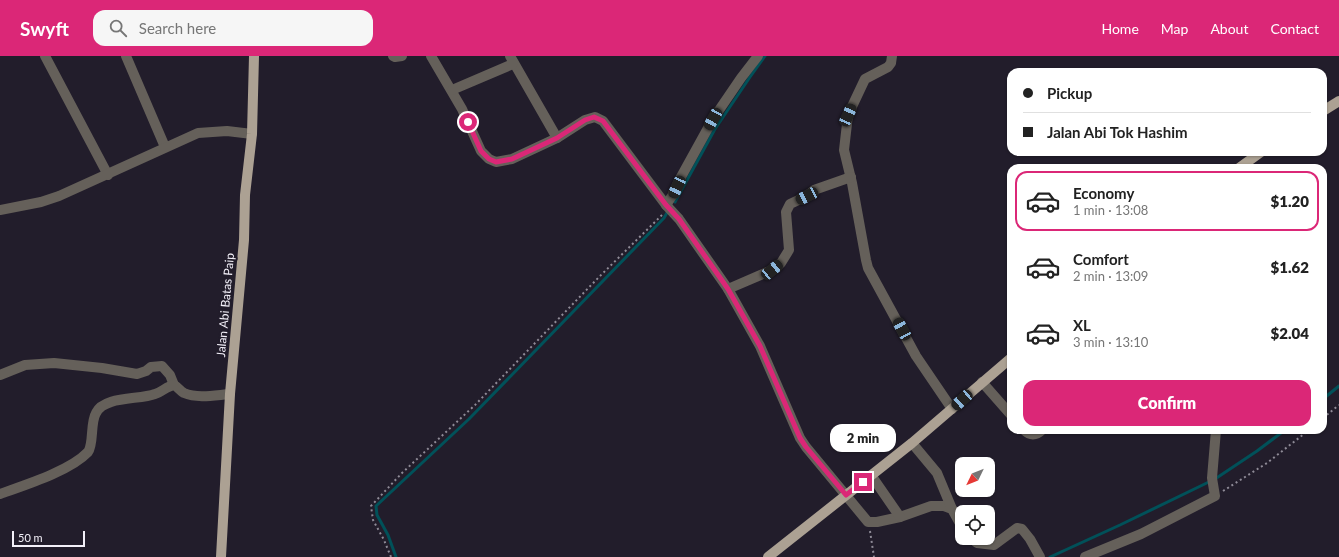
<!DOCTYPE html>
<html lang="en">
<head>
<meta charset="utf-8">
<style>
  :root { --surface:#fff; --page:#f6f6f6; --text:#222; --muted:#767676; --line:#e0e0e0; --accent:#db2777 }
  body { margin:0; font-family:Lato,sans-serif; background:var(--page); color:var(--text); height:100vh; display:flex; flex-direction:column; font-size:15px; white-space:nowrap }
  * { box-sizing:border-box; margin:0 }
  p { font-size:13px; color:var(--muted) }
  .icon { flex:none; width:22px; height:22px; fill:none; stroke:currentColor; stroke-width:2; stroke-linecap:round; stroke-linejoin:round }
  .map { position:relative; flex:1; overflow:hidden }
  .sheet { position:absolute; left:1007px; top:108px; width:320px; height:270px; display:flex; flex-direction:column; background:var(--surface); border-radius:12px; box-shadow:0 1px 3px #0004 }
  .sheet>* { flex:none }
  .banner { position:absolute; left:1007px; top:12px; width:320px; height:88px; border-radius:12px; box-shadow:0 1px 3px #0004; display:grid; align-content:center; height:88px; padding:0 16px; background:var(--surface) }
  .needle { width:26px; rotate:227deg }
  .tools { position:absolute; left:955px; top:401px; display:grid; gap:8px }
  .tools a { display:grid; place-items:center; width:40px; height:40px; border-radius:8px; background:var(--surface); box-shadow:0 1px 3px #0004; font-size:20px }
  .scale { position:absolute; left:12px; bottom:10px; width:73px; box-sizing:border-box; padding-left:4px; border:2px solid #f3f0f9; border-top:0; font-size:11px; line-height:14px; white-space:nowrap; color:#f3f0f9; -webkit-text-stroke:3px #221d2b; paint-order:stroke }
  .end { position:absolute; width:18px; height:18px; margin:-9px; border:5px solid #db2777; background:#fff; box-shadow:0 0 0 2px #fff }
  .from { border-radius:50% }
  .bubble { position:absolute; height:28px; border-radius:12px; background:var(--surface); box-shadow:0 1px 3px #0004; font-size:13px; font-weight:800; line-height:28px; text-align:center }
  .car { position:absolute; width:12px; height:24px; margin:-12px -6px; border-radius:5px; box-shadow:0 0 3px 1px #0007; background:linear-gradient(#222 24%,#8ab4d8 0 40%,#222 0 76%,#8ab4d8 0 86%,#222 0) }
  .banner b { display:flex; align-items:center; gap:14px; height:38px; font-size:15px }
  .banner b+b { border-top:1px solid var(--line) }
  .banner i { width:10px; height:10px; background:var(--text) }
  ul { padding:7px 0 0; list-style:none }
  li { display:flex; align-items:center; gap:12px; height:60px; margin:0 8px 6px; padding:0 8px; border:2px solid transparent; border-radius:12px }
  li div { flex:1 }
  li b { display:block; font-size:15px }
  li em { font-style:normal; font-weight:800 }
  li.selected { border-color:var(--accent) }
  li>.icon { width:36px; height:36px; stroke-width:1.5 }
  .action { display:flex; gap:8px; margin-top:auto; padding:8px 16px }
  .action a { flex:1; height:46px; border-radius:12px; background:var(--accent); color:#fff; font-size:16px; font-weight:800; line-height:46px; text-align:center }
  header { display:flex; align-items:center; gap:24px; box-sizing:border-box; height:56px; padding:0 20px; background:var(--accent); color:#fff }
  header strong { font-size:19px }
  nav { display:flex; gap:22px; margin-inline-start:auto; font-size:14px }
  .search { width:280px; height:36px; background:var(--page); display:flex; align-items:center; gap:10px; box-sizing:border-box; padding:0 14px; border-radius:12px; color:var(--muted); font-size:15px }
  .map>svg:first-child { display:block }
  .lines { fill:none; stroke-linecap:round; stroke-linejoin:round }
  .stream { stroke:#015159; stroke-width:3 }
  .path { stroke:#8f8b97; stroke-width:2; stroke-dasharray:2 3; stroke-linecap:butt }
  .minor { stroke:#65605a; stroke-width:10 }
  .major { stroke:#aca193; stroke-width:10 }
  .route { stroke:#db2777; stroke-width:5 }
  .labels { text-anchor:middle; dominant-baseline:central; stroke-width:4; stroke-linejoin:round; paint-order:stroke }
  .street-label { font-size:12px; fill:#f3f0f9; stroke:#221d2b }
</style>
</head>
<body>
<header>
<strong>Swyft</strong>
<div class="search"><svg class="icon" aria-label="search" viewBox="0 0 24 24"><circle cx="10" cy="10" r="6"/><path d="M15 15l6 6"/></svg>Search here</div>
<nav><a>Home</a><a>Map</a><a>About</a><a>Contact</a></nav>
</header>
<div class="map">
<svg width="1339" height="501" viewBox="0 0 1339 501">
  <rect width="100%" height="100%" fill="#221d2b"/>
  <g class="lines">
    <g class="stream">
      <path d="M675,146L715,73L750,21L765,0"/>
      <path d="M1323,343L1339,330"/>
      <path d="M396,501L388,479L377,459L376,450L469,363L664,162L668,155"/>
      <path d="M1050,501L1120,469L1215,423L1257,395L1285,374"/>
    </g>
    <g class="path">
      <path d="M1323,362L1339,349"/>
      <path d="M1223,435L1267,407L1309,374"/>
      <path d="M870,475L874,501"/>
      <path d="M391,501L384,484L373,464L371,450L402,417L475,349L599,221L662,159"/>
    </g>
    <g class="minor">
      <path d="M45,0L108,119"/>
      <path d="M126,0L165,91"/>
      <path d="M393,0L395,1L402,0"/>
      <path d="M431,0L462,53L481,95L489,103L496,106L512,103L557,82L585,64L595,61L603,65L666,149L679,163L728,233L760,290L800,382L806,391L868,466H877L900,461L931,450H944L952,453L962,471"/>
      <path d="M510,0L557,82"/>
      <path d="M892,0L891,7L888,11L865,23L848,59L844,94L852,127L866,204L868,212L916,300L952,353"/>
      <path d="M452,34L513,8"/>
      <path d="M666,149L672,140L681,121L713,63L741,22L758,0"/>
      <path d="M0,154L41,146L59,140L198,77L227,75L252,78"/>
      <path d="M728,233L772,214L781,207L789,194L786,156L790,148L807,140L814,134L851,121"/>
      <path d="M0,319L25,309L54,307L102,312L137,318L146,315L151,311L162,310L170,319L174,329"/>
      <path d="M982,326L1011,359"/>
      <path d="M1024,374C1030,380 1036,380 1042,374"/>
      <path d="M912,387L937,417L952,453"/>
      <path d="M871,419L900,461"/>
      <path d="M0,438C25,429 70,415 88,396C94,388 90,367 96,357C104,340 139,344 155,338C162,336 167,330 174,329C178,331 180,335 184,337C198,343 216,339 230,338"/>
      <path d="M971,482L977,487L994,489L1017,472L1022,473L1030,483L1040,501"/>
      <path d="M1085,501L1141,478L1215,440L1212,422L1216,374"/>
    </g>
    <g class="major">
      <path d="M1323,55L1339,45"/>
      <path d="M1239,112L1261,96"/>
      <path d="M221,501L230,338L244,184L245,139L252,78L254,0"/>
      <path d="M768,501L912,387L1011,302"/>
    </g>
  </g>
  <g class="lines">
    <path class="route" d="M468,66L481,95L489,103L496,106L512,103L557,82L585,64L594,61L603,65L666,149L679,163L728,233L760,290L800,382L806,391L846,439L863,426"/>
  </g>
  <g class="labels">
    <g class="street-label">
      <text transform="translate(225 249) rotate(-85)">Jalan Abi Batas Paip</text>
    </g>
  </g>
</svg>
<div class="tools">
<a><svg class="needle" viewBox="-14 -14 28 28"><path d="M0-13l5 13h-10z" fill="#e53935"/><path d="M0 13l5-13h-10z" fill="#767676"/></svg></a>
<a><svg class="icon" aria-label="locate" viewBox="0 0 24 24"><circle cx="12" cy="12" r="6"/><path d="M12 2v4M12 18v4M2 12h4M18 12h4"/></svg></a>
</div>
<div class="scale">50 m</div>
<i class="end from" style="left:468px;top:66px"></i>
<i class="end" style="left:863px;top:426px"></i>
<div class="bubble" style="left:830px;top:368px;width:66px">2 min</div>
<i class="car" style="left:848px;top:59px;rotate:24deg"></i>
<i class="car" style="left:713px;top:63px;rotate:209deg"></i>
<i class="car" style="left:677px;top:131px;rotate:205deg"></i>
<i class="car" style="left:807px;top:140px;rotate:243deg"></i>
<i class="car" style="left:772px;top:214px;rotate:51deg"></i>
<i class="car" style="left:902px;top:273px;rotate:332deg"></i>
<i class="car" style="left:962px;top:344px;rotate:228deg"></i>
<div class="banner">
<b><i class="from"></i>Pickup</b>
<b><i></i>Jalan Abi Tok Hashim</b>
</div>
<section class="sheet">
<ul>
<li class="selected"><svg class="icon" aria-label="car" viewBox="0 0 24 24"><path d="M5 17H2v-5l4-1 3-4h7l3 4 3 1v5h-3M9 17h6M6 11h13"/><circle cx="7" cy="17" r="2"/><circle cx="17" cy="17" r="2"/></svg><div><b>Economy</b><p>1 min · 13:08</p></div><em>$1.20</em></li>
<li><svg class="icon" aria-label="car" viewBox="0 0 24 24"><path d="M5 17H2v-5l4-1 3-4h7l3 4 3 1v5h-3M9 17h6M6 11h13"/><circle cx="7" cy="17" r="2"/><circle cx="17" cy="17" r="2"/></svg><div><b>Comfort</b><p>2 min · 13:09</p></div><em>$1.62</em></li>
<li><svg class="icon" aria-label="car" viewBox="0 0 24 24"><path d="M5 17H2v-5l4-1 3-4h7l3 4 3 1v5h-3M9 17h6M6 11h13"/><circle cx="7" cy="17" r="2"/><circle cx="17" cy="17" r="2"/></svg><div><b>XL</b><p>3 min · 13:10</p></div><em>$2.04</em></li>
</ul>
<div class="action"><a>Confirm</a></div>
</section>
</div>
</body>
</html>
